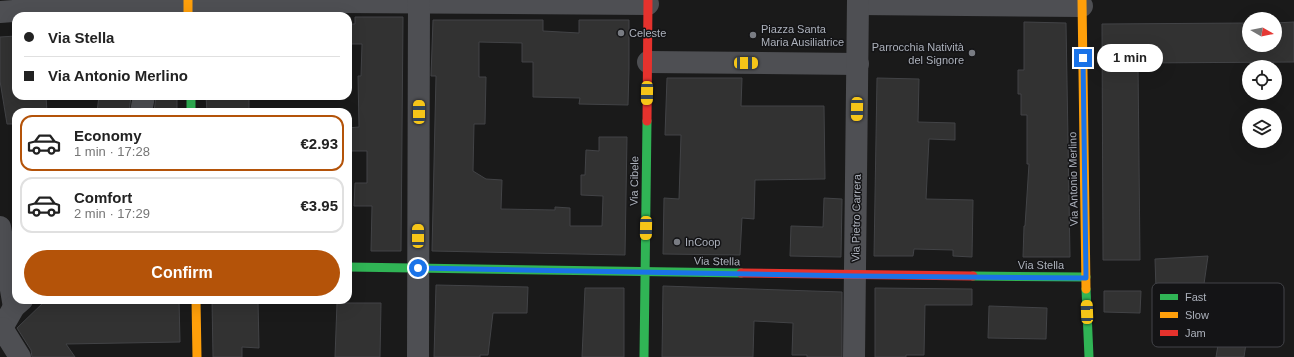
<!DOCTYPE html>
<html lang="en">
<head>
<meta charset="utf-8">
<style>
  :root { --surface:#fff; --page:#f2f2f2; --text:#222; --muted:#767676; --line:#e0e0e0; --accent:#b45309 }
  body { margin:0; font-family:Arial,sans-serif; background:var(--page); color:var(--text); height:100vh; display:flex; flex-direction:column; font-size:15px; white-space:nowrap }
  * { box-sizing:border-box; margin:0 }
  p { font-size:13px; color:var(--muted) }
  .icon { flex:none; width:22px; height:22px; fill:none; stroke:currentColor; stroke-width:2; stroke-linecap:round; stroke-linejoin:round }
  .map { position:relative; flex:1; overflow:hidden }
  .details { position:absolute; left:12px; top:108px; width:340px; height:196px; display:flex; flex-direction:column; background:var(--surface); border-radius:12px; box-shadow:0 4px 16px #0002 }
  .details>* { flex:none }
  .guide { position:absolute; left:12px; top:12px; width:340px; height:88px; border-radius:12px; box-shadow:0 4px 16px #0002; display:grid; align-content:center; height:88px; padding:0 12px; background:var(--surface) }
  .needle { width:26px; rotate:99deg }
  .buttons { position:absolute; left:1242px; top:12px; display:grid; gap:8px }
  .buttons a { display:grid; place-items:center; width:40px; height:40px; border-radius:50%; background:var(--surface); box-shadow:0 4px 16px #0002; font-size:20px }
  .end { position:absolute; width:18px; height:18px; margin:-9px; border:5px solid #1a73e8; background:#fff; box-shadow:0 0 0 2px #fff }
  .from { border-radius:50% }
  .bubble { position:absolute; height:28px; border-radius:14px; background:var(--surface); box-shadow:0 4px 16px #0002; font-size:13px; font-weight:600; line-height:28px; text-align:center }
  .car { position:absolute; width:12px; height:24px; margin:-12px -6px; border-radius:5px; box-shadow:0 0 3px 1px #0007; background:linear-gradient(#f5c518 24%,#345 0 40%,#f5c518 0 76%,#345 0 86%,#f5c518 0) }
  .guide b { display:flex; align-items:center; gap:14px; height:38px; font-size:15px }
  .guide b+b { border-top:1px solid var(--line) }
  .guide i { width:10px; height:10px; background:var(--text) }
  ul { padding:7px 0 0; list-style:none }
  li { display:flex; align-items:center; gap:12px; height:56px; margin:0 8px 6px; padding:0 4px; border:2px solid var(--line); border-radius:12px }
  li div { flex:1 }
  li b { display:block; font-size:15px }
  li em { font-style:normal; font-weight:600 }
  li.current { border-color:var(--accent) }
  li>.icon { width:36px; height:36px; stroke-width:1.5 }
  .cta { display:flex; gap:8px; margin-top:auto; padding:8px 12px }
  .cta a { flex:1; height:46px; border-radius:24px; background:var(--accent); color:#fff; font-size:16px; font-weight:600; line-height:46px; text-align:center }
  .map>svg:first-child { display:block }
  .building { fill:#323232; stroke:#424346 }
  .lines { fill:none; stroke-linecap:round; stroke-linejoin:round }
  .street { stroke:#4e4f53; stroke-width:22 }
  .fast { stroke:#30b455; stroke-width:9 }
  .slow { stroke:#ff9f0a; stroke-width:9 }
  .jam { stroke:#e5322d; stroke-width:9 }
  .route { stroke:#1a73e8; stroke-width:5 }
  .poi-dot { fill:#797c83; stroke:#141416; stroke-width:1.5 }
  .labels { text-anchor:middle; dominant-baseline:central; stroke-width:3; stroke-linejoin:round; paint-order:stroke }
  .poi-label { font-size:11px; fill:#acb1bb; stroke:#141416; text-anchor:start }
  .street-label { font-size:11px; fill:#acb1bb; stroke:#141416 }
  .key { fill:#141416; stroke:#424348; stroke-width:1 }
  .key-label { font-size:11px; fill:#acb1bb }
</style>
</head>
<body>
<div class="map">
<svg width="1294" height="357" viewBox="0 0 1294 357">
  <rect width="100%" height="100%" fill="#1a1a1a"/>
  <g class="building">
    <path d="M355,17H403L401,251H371L372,206H354L355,183H367V151H348V128L359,127L358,76H361L362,44H350V24H355Z"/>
    <path d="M433,20H543V31L579,33V20H629V69L628,105L579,104L580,98L533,97V62H522V43L479,42V77H486L485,124H474L473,171L486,179L502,180L501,209L555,210V207L570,208V226H602L603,196L581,195V175H585L586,150L599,151V137H627L625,255L432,251L436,76H431Z"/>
    <path d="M1024,22L1066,23L1070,257H1023L1024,226H1025L1029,164H1027V115H1021V94H1018V70H1024Z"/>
    <path d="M1294,22V62L1138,63L1140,260H1103L1102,24L1249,23V45H1275V23Z"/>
    <path d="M16,36V96H46L47,112H16V124H7L0,81V37Z"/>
    <path d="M667,78H742L741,106H824L825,179L755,180L754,219L742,218L740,255L663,254L664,198L679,199L681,135H665Z"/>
    <path d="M877,78L919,79L918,122L955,123V140L929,139L926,199L973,200L972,257L953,256V250L914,249L913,256H874Z"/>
    <path d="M99,96H131L129,112H97Z"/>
    <path d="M156,96H177V112H154Z"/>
    <path d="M206,96H249V112H207Z"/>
    <path d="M824,198L842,199L841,257L790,256L791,226L823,227Z"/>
    <path d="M1208,256L1203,291L1156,289L1155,259Z"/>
    <path d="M436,285L528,287L527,313H493L488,355H480V357H434Z"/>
    <path d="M663,286L842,292V357H807V355H792L793,323L754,321L753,357H662Z"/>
    <path d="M585,288H624V357H582Z"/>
    <path d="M875,288L972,289V305H925L924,355H906V357H875Z"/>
    <path d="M1104,291H1141L1140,313L1104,312Z"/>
    <path d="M1227,291L1271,298L1267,326L1249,323L1244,357H1216Z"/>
    <path d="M46,300H179L180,342L66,344L75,357H32L31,350L17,328Z"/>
    <path d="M212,300H258L259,348L242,347V357H213Z"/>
    <path d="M337,303H381L380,357H335Z"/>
    <path d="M989,306L1047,308L1046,339L988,338Z"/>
  </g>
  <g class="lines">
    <g class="street">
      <path d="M858,4L1082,6"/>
      <path d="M0,12L133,2L187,1L648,4"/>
      <path d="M648,62L858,64"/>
      <path d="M141,112L144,96"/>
      <path d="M0,227L14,307"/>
      <path d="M2,328L14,307L22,300"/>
      <path d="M2,328L20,357"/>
      <path d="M418,357L419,0"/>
      <path d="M854,357L858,0"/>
    </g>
    <g class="fast">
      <path d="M191,96V112"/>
      <path d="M348,267L741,273"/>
      <path d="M973,276L1086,277"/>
      <path d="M1086,289L1089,357"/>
      <path d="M644,357L647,121"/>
    </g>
    <g class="slow">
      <path d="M188,0V16"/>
      <path d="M1082,0L1086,289"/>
      <path d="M196,300L197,357"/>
    </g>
    <g class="jam">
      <path d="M647,121L648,0"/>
      <path d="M741,273L973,276"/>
    </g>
  </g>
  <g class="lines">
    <path class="route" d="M418,268L855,276L1086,278L1083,58"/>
  </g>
  <g class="poi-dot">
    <circle cx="621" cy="33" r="4"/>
    <circle cx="753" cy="35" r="4"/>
    <circle cx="972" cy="53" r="4"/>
    <circle cx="677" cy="242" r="4"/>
  </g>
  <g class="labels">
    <g class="poi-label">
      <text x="761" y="29">Piazza Santa<tspan x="761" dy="13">Maria Ausiliatrice</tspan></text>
      <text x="629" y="33">Celeste</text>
      <text x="964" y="47" text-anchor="end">Parrocchia Natività<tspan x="964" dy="13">del Signore</tspan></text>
      <text x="685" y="242">InCoop</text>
    </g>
    <g class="street-label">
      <text transform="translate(1073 179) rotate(-91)">Via Antonio Merlino</text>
      <text transform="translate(634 181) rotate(-89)">Via Cibele</text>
      <text transform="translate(856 218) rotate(-89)">Via Pietro Carrera</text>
      <text transform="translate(717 261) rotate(1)">Via Stella</text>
      <text x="1041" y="265">Via Stella</text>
    </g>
  </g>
  <rect x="1152" y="283" width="132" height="64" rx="6" class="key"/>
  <rect x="1160" y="294" width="18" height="6" fill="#30b455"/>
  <rect x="1160" y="312" width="18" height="6" fill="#ff9f0a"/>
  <rect x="1160" y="330" width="18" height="6" fill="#e5322d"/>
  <g class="key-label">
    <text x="1185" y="301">Fast</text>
    <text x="1185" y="319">Slow</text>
    <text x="1185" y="337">Jam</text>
  </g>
</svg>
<div class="buttons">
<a><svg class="needle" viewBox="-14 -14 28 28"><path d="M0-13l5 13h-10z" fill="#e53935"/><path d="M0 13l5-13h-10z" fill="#767676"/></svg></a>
<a><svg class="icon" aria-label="locate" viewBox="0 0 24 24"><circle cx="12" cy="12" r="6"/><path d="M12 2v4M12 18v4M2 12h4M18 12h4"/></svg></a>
<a><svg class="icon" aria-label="layers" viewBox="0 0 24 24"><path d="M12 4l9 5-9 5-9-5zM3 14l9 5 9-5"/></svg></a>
</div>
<i class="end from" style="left:418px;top:268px"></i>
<i class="end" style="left:1083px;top:58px"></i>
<div class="bubble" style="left:1097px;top:44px;width:66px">1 min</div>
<i class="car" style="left:746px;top:63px;rotate:90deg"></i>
<i class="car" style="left:647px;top:93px;rotate:181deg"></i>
<i class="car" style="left:857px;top:109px;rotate:181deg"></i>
<i class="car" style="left:419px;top:112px;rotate:0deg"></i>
<i class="car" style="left:646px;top:228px;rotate:181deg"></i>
<i class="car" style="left:418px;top:236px;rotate:0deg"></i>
<i class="car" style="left:1087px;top:312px;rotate:358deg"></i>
<div class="guide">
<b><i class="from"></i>Via Stella</b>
<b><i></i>Via Antonio Merlino</b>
</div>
<section class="details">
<ul>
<li class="current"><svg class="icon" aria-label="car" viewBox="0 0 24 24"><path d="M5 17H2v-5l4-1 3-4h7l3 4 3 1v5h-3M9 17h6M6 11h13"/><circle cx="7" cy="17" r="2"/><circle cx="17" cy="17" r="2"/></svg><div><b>Economy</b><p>1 min · 17:28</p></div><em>€2.93</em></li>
<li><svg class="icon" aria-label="car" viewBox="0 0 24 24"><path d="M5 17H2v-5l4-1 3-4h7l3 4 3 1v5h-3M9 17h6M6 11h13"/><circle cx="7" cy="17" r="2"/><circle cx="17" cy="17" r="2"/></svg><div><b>Comfort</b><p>2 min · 17:29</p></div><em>€3.95</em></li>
</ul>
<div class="cta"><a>Confirm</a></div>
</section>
</div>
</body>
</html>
